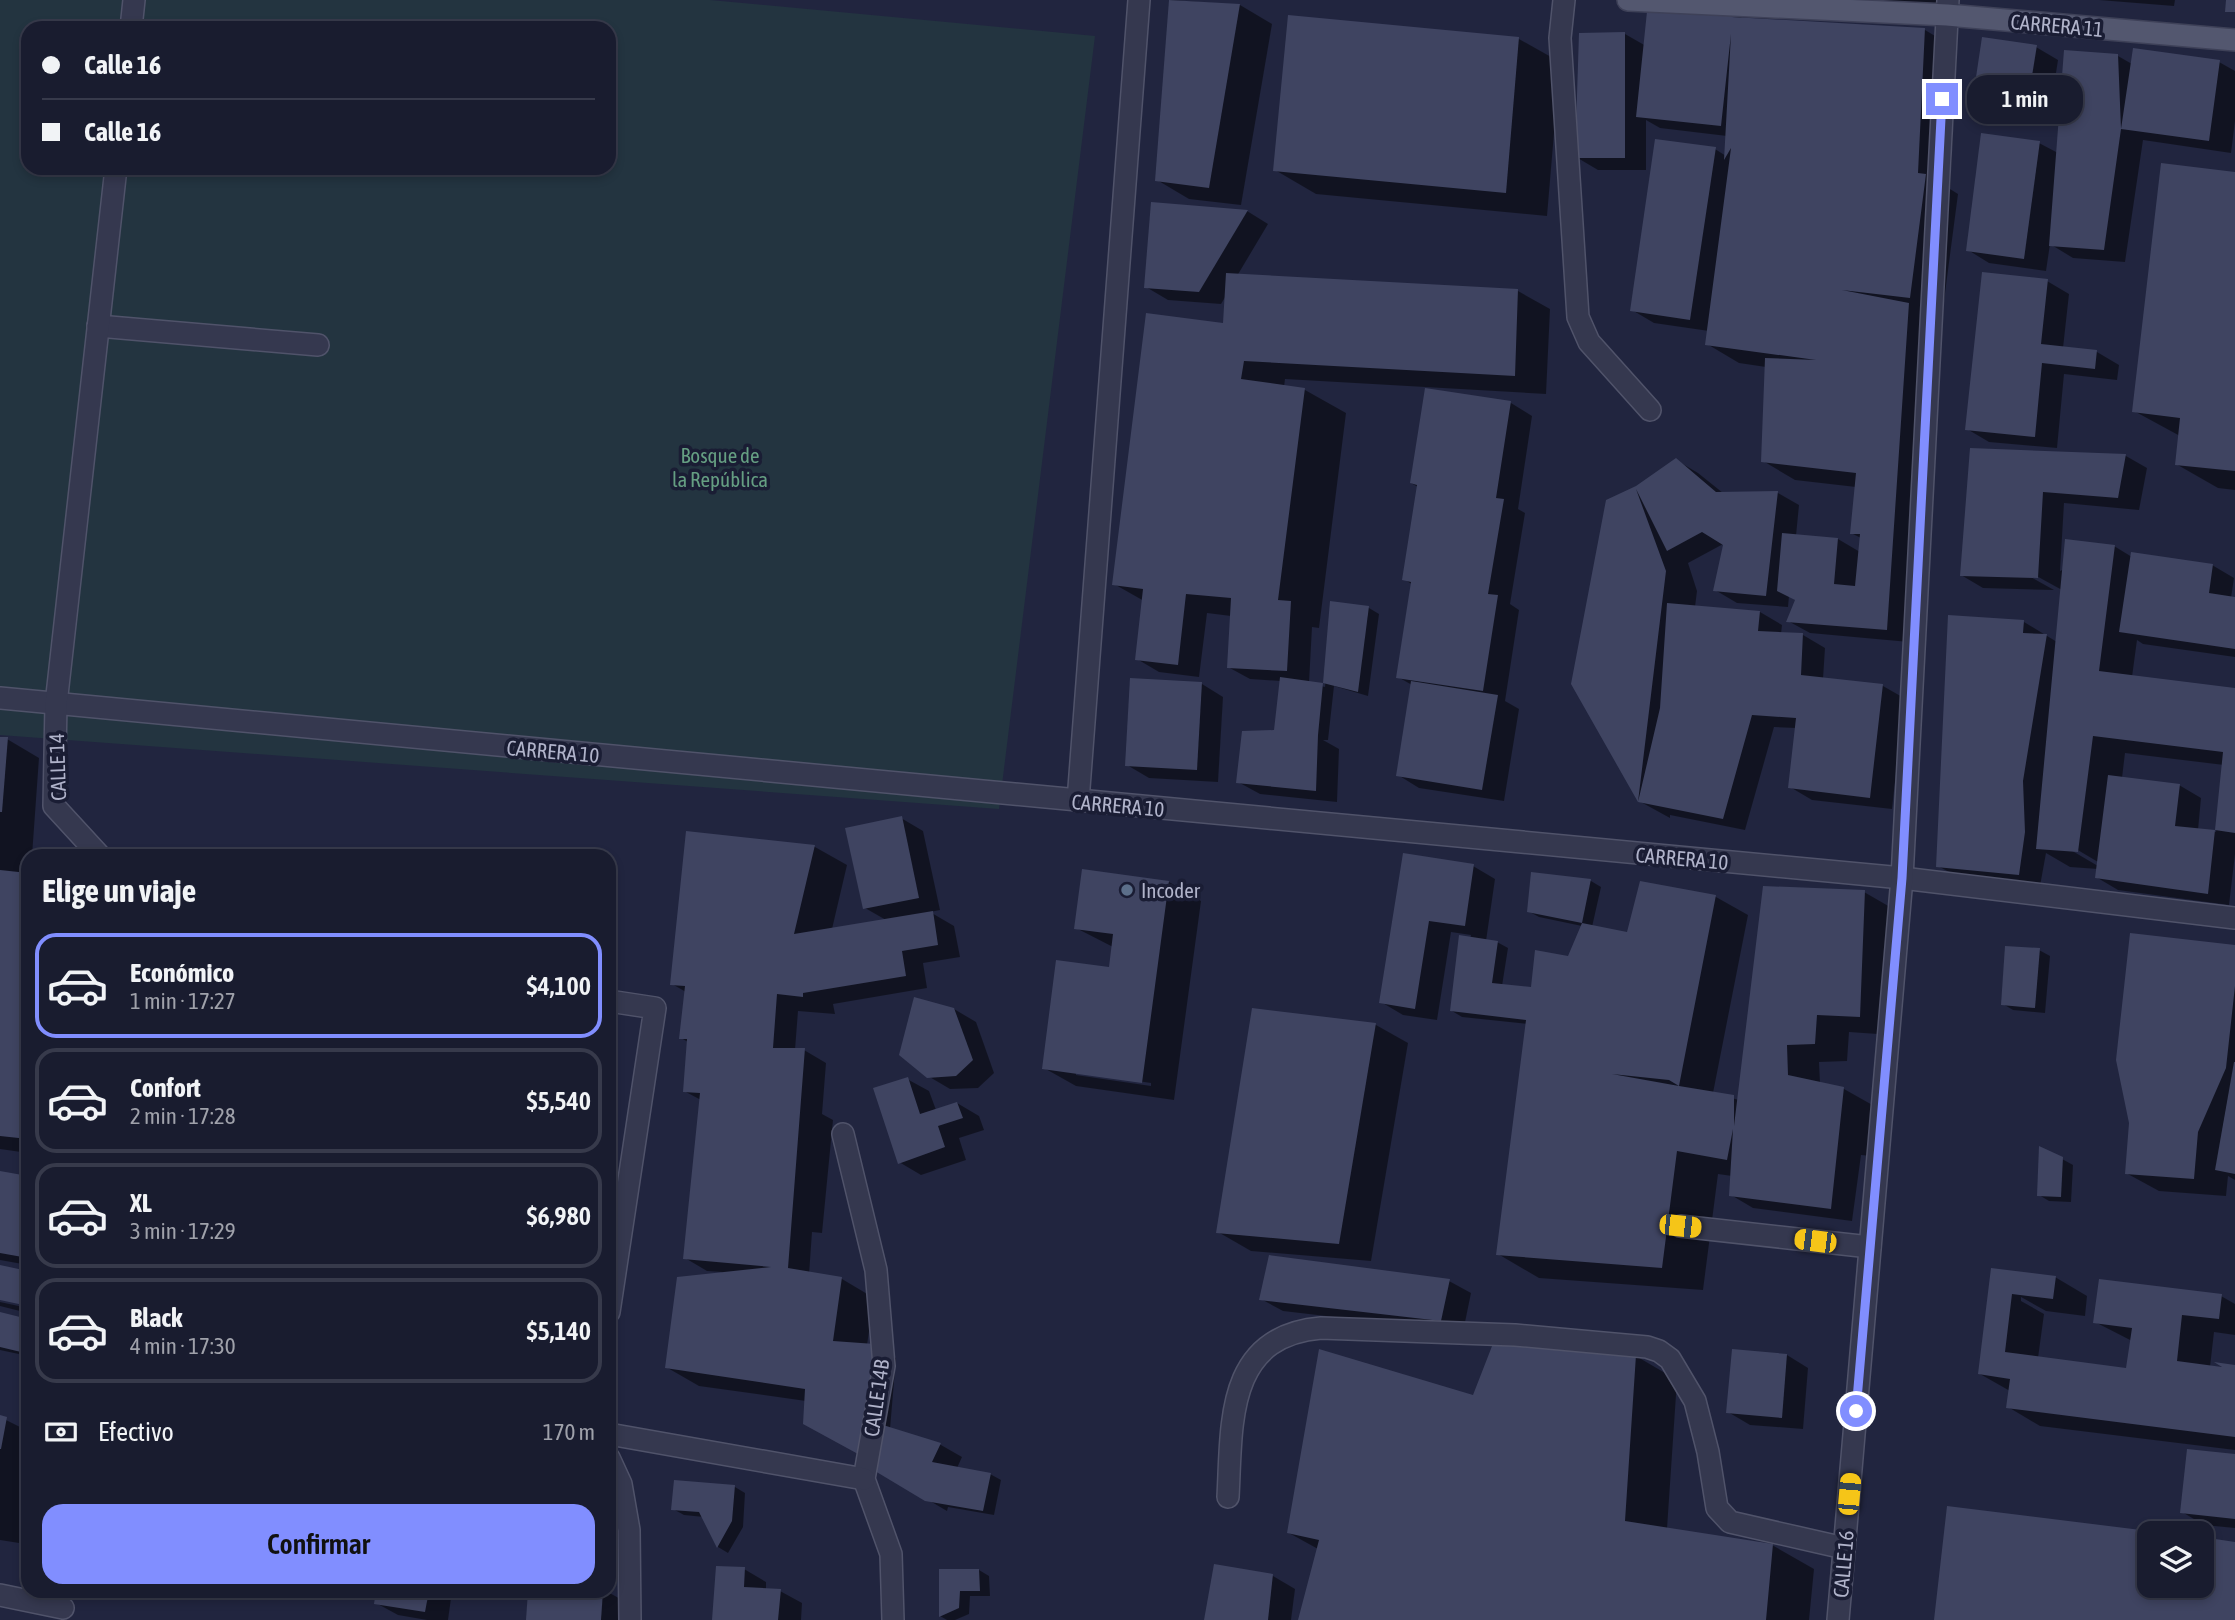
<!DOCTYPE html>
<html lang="es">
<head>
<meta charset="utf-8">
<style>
  :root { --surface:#191c2f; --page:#222537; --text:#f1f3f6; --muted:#9fa1aa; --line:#373a4b; --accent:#818eff }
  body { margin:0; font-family:"Asap Condensed",sans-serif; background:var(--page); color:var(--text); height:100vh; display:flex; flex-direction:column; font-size:26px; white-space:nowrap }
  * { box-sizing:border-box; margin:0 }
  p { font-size:23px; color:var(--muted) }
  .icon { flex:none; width:38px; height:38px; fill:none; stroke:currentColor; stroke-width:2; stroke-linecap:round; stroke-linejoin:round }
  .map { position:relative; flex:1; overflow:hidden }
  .details { position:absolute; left:21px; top:849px; width:595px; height:749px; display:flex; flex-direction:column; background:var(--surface); border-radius:21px; box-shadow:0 4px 10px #0003,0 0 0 2px var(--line) }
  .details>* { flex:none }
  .top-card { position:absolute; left:21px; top:21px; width:595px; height:154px; border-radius:21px; box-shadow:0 4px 10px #0003,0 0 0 2px var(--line); display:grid; align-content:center; height:154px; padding:0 21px; background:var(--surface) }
  .buttons { position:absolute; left:2137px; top:1521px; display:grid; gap:14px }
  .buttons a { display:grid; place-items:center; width:77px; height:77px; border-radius:14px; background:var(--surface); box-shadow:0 4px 10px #0003,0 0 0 2px var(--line); font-size:35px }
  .end { position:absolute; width:32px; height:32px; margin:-16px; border:9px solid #818eff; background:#fff; box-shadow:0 0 0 4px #fff }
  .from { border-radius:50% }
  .bubble { position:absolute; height:49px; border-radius:21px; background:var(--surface); box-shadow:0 4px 10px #0003,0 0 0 2px var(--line); font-size:23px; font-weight:600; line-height:49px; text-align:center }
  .car { position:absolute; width:21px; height:42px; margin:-21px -10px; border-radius:9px; box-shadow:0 0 5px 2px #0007; background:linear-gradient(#f5c518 24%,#345 0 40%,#f5c518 0 76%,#345 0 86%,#f5c518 0) }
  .top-card b { display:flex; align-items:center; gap:24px; height:66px; font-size:26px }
  .top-card b+b { border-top:2px solid var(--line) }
  .top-card i { width:18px; height:18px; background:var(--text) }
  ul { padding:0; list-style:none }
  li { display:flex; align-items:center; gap:21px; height:105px; margin:0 14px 10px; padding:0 7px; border:4px solid var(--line); border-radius:21px }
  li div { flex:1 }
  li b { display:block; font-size:26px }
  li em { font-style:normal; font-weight:600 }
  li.current { border-color:var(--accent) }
  li>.icon { width:63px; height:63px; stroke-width:1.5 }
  h2 { padding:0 21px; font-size:32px; line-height:84px }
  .pay { display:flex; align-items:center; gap:18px; height:77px; padding:0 21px; font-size:26px }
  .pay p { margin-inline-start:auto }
  .cta { display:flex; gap:14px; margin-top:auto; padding:14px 21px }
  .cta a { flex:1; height:80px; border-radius:21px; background:var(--accent); color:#111; font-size:28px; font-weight:600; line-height:80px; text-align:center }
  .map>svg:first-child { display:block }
  .green { fill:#233440; fill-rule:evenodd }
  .shadow { fill:#0007; fill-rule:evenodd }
  .building { fill:#3f4461 }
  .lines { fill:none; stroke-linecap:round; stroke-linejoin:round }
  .minor-casing { stroke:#50536a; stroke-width:24 }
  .major-casing { stroke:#3e4158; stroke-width:24 }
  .minor { stroke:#35384f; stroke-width:21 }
  .major { stroke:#53576f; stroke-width:21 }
  .route { stroke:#818eff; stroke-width:9 }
  .service-dot { fill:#5c6f8a; stroke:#1a1d34; stroke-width:2.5 }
  .labels { text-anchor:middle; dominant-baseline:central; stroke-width:7; stroke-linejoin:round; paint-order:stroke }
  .street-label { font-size:21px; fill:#b0b3ca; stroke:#1a1d34 }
  .park-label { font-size:21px; fill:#659e82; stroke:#1a1d34 }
  .poi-label { font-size:21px; fill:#b0b3ca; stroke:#1a1d34; text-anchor:start }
</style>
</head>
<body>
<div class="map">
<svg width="2235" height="1620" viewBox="0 0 2235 1620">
  <rect width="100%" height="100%" fill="#21253f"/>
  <g class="green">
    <path d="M0,0H710L1095,36L999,809L0,735ZM28,28H609V168H28Z"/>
    <path d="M609,1025L614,1026L609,1119Z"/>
  </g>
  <g class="shadow">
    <path d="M1170,0L1240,5L1272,24L1241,205L1189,199L1157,180Z"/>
    <path d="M1808,0H1946V10Z"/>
    <path d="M2099,0H2175L2174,6Z"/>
    <path d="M1733,13L1744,19L1925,30L1957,49L1950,189L1958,194L1942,316L1925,314L1909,642L1810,633L1788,621L1797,601L1789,596L1788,607L1737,603L1715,590L1725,543L1688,563L1697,591L1695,607L1760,612L1782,625L1781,634L1803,635L1825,648L1823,679L1883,686L1904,698L1892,809L1812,800L1790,787L1796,728L1774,727L1745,830L1670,815V818L1639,801L1573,683L1608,501L1636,488L1676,460L1698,473L1723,493H1778L1799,505L1796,536L1838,539L1860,552L1861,538L1851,533L1856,487L1795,480L1763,461L1766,367L1739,363L1707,344L1709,331L1654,323L1632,310L1715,149L1726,156L1727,136L1660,128L1646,120V170H1598L1576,157L1581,35L1625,34L1646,46Z"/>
    <path d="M1519,39L1560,62L1547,216L1316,194L1275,170Z"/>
    <path d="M2036,47L2058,60L2048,124L1996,116L1974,103Z"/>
    <path d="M2118,56L2132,64L2219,62L2235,71V121L2231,153L2143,140L2125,262L2073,258L2050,244L2046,271L1989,263L1968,250L2039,143L2058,153Z"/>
    <path d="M2235,173V490L2218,488L2176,464L2180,436L2134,411Z"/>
    <path d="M1247,211L1268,224L1237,276L1518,291L1550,309L1546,394L1285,379L1284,387L1305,390L1346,413L1319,628L1312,627L1309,683L1325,687L1332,603L1369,608L1379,614L1368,696L1334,686L1328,740H1323L1339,749L1337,802L1260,794L1238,782L1275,731L1281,681L1250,679L1228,667L1231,616L1207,613L1199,677L1159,672L1137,659L1144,601L1114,584L1225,325L1227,294L1221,304L1168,300L1146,287Z"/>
    <path d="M2047,281L2069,294L2063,348L2097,352L2119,365L2117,380L2064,374L2057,448L1989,442L1967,429Z"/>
    <path d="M1511,403L1532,416L1518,509L1525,513L1510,604L1519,610L1505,701L1519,709L1504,801L1419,788L1398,775L1412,685L1398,677L1413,585L1404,579L1418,487L1411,483Z"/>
    <path d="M1971,450L2126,456L2147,468L2139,510L2064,503L2060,571L2114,546L2132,557L2212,565L2234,578L2231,598L2235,599V657L2143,644L2137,640L2132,677L2235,690V854L2229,905L2118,890L2096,877L2098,869L2070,867L2046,853L2040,886L1960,878L1938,866L2024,622L2057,642L2062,590L2031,573L2029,576L2054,590L1983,588L1961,575ZM2125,753L2224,765L2216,832L2198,830L2201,798L2179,785L2122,778ZM2071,846L2098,862V866L2069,849Z"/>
    <path d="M1202,684L1223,697L1218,782L1149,778L1127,765Z"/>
    <path d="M0,738L7,739L39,758L32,856H28V1153L0,1149Z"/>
    <path d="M901,818L923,831L940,910L930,912L954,926L960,957L923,963L927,988L833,1004L835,1014L798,1011L795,1050H804L826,1063L822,1114L833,1120L822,1233L812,1232L809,1275L842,1279L874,1298L867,1345L874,1346L896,1358L890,1429L941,1445L962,1457L957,1468L990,1474L1001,1480L994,1515L948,1507L947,1511L872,1467L806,1401L699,1386L666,1367L722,1272L707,1271L685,1258L701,1100L684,1091L688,1042L681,1038L686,992L672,984L688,833L815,847L847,865L832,929L886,920L865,908Z"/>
    <path d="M1405,855L1473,866L1495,879L1486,941L1497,942L1508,948L1502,986L1532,989L1569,958L1582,926L1539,917L1528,911L1533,874L1591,881L1601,887L1592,927L1628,934L1641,883L1716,897L1748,915L1713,1093L1739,1100L1864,892L1897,911L1892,1035L1849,1032L1847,1061L1819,1062L1820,1083L1844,1089L1876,1107L1872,1156L1861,1155L1852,1221L1753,1208L1731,1195L1732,1176L1718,1174L1703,1290L1539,1278L1498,1254L1528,1024L1462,1017L1452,1011L1471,935L1451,932L1437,1020L1403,1015L1381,1002Z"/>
    <path d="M1169,882L1201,901L1174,1100L1076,1086L1044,1068L1110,969L1113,947L1076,928ZM1076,1072L1151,1083V1086L1076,1075Z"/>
    <path d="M2235,947V1180L2228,1176L2226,1196L2159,1191L2126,1173Z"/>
    <path d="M2039,950L2050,956L2045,1013L2013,1010L2003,1004Z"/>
    <path d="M954,1009L976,1022L994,1073L978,1088L950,1089L928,1076Z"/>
    <path d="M1254,1010L1376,1025L1408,1043L1371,1261L1251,1251L1218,1232Z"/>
    <path d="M907,1079L929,1091L936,1110L957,1103L979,1116L984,1130L959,1138L966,1160L921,1175L899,1162Z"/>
    <path d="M2062,1159L2073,1165L2071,1202L2049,1201L2039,1195Z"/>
    <path d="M0,1172L28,1178V1265L0,1260Z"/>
    <path d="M1992,1270L2055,1277L2087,1296L2085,1316L2046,1311L2021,1297V1301L2044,1314L2038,1358L2128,1370L2132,1341L2095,1322L2221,1296L2235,1304V1335L2214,1332L2210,1367L2230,1370L2235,1367V1450L2040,1426L2008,1407L2010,1391L1980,1374Z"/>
    <path d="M1449,1281L1471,1293L1463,1332L1283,1311L1261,1299Z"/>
    <path d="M0,1302L28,1308V1313L0,1306Z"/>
    <path d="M0,1314L28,1320V1356L0,1350Z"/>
    <path d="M1787,1355L1808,1368L1803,1429L1750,1425L1728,1412Z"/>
    <path d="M1636,1356L1677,1380L1667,1529L1772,1545L1814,1569L1809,1620H1300L1318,1549L1289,1533L1474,1397Z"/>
    <path d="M0,1417L28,1431V1496L19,1543L0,1540Z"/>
    <path d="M2235,1456V1528L2204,1525L2182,1512Z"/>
    <path d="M609,1477L634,1490L627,1544L609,1541Z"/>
    <path d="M735,1487L745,1493L743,1527L728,1553L718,1547L704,1517L684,1515L673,1509Z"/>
    <path d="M1949,1508L2150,1533L2149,1586H2202V1539L2235,1543V1620H1936Z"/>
    <path d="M1215,1566L1273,1576L1295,1589L1291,1620H1205Z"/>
    <path d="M744,1569L766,1582V1590L780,1591L802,1603L801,1620H714Z"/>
    <path d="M940,1570H979L989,1576L990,1596H970L969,1614L955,1620H947L940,1616Z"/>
    <path d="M378,1591H452L448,1620H427L398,1615L376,1603Z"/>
    <path d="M530,1591H606L624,1601L623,1620H528Z"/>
  </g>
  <g class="building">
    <path d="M1169,0L1240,4L1209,188L1155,181Z"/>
    <path d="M2226,0H2235V12H2225Z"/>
    <path d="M1648,2L1733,11L1732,17L1925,28L1918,173L1926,174L1910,298L1842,290L1909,303L1887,630L1786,622L1795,600L1777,591L1782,533L1838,538L1834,584L1855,586L1860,534H1850L1856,473L1761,462L1765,358L1816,360L1705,345L1731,148L1724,160L1731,34L1721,126L1636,117Z"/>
    <path d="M1288,15L1519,37L1506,193L1273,171Z"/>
    <path d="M1625,32V158H1575L1579,33Z"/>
    <path d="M1982,37L2037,45L2026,113L1972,104Z"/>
    <path d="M2133,48L2220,60L2209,141L2121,129L2104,250L2049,246L2064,50L2118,54L2121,129Z"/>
    <path d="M1981,133L2040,141L2024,259L1966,251Z"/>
    <path d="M1655,139L1716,147L1690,320L1630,311Z"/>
    <path d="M2161,163L2235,172V471L2175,465L2180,418L2132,412Z"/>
    <path d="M1151,202L1248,210L1199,292L1144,288Z"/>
    <path d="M1982,272L2048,279L2041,344L2097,350L2095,369L2042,363L2035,437L1965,430Z"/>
    <path d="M1226,273L1518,289L1515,376L1244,361L1241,379L1305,388L1278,600L1291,601L1287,671L1227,668L1231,598L1186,594L1178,665L1135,660L1143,589L1112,585L1146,313L1223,323Z"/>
    <path d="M1425,388L1511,401L1496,498L1504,499L1488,594L1498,595L1483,691L1396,678L1411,582L1402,580L1417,485L1410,483Z"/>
    <path d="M1970,448L2126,454L2118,498L2043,492L2038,578L1960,576Z"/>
    <path d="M1676,458L1716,492L1778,491L1766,596L1713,591L1723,545L1702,532L1667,551L1636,489L1666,571L1638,802L1660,708L1667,603L1760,611L1758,631L1803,633L1801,675L1883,684L1870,798L1788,788L1796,718L1752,715L1723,819L1638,802L1571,684L1606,500L1636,486Z"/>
    <path d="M2065,539L2115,545L2099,671L2235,688V833L2215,830L2208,894L2095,878L2108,775L2180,784L2175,826L2215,830L2223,752L2093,736L2078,852L2036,849Z"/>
    <path d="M2131,552L2213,564L2209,593L2235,597V649L2119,632Z"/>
    <path d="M1330,601L1369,606L1358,692L1323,683Z"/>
    <path d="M1948,615L2024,620L2023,633L2047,634L2023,781L2025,832L2019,875L1936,867Z"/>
    <path d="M1280,677L1323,683L1318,735L1316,791L1236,783L1242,731L1274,730Z"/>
    <path d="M1130,678L1202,682L1197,770L1125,766Z"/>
    <path d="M1411,681L1498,695L1482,790L1396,776Z"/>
    <path d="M0,737H8L2,812H0Z"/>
    <path d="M902,816L919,898L863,909L845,828Z"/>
    <path d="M686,831L815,845L794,934L933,911L938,945L902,951L906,976L803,993V997L777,994L773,1048H805L788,1268L842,1277L833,1341L875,1344L867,1437L858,1454L803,1424L805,1389L665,1368L677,1277L771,1267L683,1259L700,1093L683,1092L687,1039H679L685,986L670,985Z"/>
    <path d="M466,847L505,850V856H465Z"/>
    <path d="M1403,853L1474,864L1465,926L1429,921L1415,1009L1379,1003Z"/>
    <path d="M1082,869L1169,881L1142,1083L1042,1069L1056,960L1109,967L1113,934L1074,929Z"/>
    <path d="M0,870L28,873V1139L0,1136Z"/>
    <path d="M1531,872L1591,879L1582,923L1527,912Z"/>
    <path d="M1640,881L1716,895L1679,1086L1669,1080L1612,1074L1679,1086L1734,1095V1126L1763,886L1865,890L1860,1017L1817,1015L1815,1044L1787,1045L1788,1075L1844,1087L1831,1209L1729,1196L1733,1129L1727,1160L1677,1151L1662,1268L1496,1255L1526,1020L1450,1011L1459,935L1498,941L1492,983L1531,987L1535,950L1568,956L1582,923L1627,932Z"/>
    <path d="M2130,933L2235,945V986L2226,1068L2198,1132L2194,1179L2125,1174L2129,1123L2116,1060Z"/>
    <path d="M2005,946L2040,948L2035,1008L2001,1005Z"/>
    <path d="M914,997L954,1008L973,1060L956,1076L927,1078L899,1055Z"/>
    <path d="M1252,1008L1376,1023L1339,1244L1216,1233Z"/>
    <path d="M2234,1062H2235V1174L2215,1170Z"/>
    <path d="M908,1077L920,1114L957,1102L963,1118L938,1126L945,1147L898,1164L873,1088Z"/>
    <path d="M2039,1146L2063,1157L2061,1197L2037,1196Z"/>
    <path d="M0,1171L28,1176V1258L0,1253Z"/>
    <path d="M1269,1255L1450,1279L1441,1321L1259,1300Z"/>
    <path d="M0,1265L28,1271V1306L0,1300Z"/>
    <path d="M1991,1268L2056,1276L2053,1299L2012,1294L2005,1352L2126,1368L2132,1328L2093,1323L2099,1279L2222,1294L2219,1319L2182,1315L2177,1361L2222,1367L2214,1362L2235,1365V1437L2006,1408L2010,1379L1978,1374Z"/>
    <path d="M0,1312L28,1319L21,1352L0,1347Z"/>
    <path d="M1494,1341L1636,1355L1625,1521L1773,1544L1766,1620H1298L1319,1540L1287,1533L1319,1349L1473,1395Z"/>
    <path d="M1732,1349L1787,1354L1782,1418L1726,1413Z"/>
    <path d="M0,1415L7,1417L1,1449H0Z"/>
    <path d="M883,1425L941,1443L932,1462L991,1473L983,1511L925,1501L870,1468Z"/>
    <path d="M2187,1449L2235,1454V1519L2180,1513Z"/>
    <path d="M674,1480L735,1485L732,1521L717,1548L699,1512L671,1510Z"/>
    <path d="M1947,1506L2149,1531V1586H2202V1537L2235,1542V1620H1934Z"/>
    <path d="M1214,1564L1273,1574L1268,1620H1204Z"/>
    <path d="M716,1566L745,1567L744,1587L781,1589L778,1620H712Z"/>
    <path d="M939,1569H979L980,1591H960L959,1608L939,1617Z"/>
    <path d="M376,1591H429L425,1612L374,1604Z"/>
    <path d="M528,1591H603L601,1620H526Z"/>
  </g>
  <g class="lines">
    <defs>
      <g id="minor">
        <path d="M1564,0L1560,38L1578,317L1589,342L1650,410"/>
        <path d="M131,28L134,0"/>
        <path d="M98,326L318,345"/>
        <path d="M0,698L1902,878L2235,918"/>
        <path d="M1078,801L1139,0"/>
        <path d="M100,856L54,806L56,704L116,168"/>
        <path d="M609,1001L655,1008L609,1312"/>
        <path d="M843,1134L876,1270L884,1366L864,1479L891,1554L893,1620"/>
        <path d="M1680,1226L1870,1247"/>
        <path d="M609,1434L864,1479"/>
        <path d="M609,1458L621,1484L629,1530L630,1620"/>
        <path d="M1228,1497C1232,1424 1225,1336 1321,1328L1515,1335L1647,1347L1659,1351L1670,1359L1695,1401L1708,1452L1717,1508L1730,1522L1844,1548"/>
        <path d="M0,1595L63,1608"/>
        <path d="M1838,1620L1902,878L1948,0"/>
      </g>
      <path id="major" d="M1628,0L1947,15L2235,40"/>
    </defs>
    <use href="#minor" class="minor-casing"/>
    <use href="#major" class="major-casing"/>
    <use href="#minor" class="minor"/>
    <use href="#major" class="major"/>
  </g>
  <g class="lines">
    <path class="route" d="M1856,1411L1902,878L1942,99"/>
  </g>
  <circle class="service-dot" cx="1127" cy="890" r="7"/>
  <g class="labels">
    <g class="street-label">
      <text transform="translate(2057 25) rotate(5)">CARRERA 11</text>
      <text transform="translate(553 751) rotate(5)">CARRERA 10</text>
      <text transform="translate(57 767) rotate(-92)">CALLE 14</text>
      <text transform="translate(1118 805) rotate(5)">CARRERA 10</text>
      <text transform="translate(1682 858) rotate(5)">CARRERA 10</text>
      <text transform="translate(876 1398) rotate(-82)">CALLE 14B</text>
      <text transform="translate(1843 1564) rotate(-85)">CALLE 16</text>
    </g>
    <g class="park-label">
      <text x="720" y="455">Bosque de<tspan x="720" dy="24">la República</tspan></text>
    </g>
    <g class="poi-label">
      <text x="1141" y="890">Incoder</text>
    </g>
  </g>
</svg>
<div class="buttons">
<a><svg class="icon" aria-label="layers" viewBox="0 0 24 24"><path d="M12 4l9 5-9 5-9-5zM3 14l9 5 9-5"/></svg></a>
</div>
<i class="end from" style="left:1856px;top:1411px"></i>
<i class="end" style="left:1942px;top:99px"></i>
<div class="bubble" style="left:1967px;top:75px;width:116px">1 min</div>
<i class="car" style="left:1680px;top:1226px;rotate:96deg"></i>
<i class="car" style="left:1815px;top:1241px;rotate:277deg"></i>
<i class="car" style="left:1849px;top:1494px;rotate:5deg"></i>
<div class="top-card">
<b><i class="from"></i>Calle 16</b>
<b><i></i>Calle 16</b>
</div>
<section class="details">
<h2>Elige un viaje</h2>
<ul>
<li class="current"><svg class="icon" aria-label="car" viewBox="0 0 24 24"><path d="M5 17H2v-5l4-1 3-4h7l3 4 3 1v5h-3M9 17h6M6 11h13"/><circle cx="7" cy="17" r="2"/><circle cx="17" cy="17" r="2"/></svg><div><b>Económico</b><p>1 min · 17:27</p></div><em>$4,100</em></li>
<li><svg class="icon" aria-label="car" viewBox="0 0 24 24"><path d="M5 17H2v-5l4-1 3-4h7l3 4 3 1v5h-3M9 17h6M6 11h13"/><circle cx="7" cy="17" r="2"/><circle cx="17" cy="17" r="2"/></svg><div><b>Confort</b><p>2 min · 17:28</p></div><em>$5,540</em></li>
<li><svg class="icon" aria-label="car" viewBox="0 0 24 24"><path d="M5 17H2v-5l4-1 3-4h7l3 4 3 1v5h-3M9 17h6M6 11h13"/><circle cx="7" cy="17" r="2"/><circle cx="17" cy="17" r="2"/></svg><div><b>XL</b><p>3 min · 17:29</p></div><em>$6,980</em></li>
<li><svg class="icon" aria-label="car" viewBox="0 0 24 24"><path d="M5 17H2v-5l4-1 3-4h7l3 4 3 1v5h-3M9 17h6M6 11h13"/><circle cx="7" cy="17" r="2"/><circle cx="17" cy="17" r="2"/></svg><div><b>Black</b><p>4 min · 17:30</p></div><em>$5,140</em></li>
</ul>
<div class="pay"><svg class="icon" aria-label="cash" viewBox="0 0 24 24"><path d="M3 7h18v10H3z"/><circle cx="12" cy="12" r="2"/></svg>Efectivo<p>170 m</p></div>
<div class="cta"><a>Confirmar</a></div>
</section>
</div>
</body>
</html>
